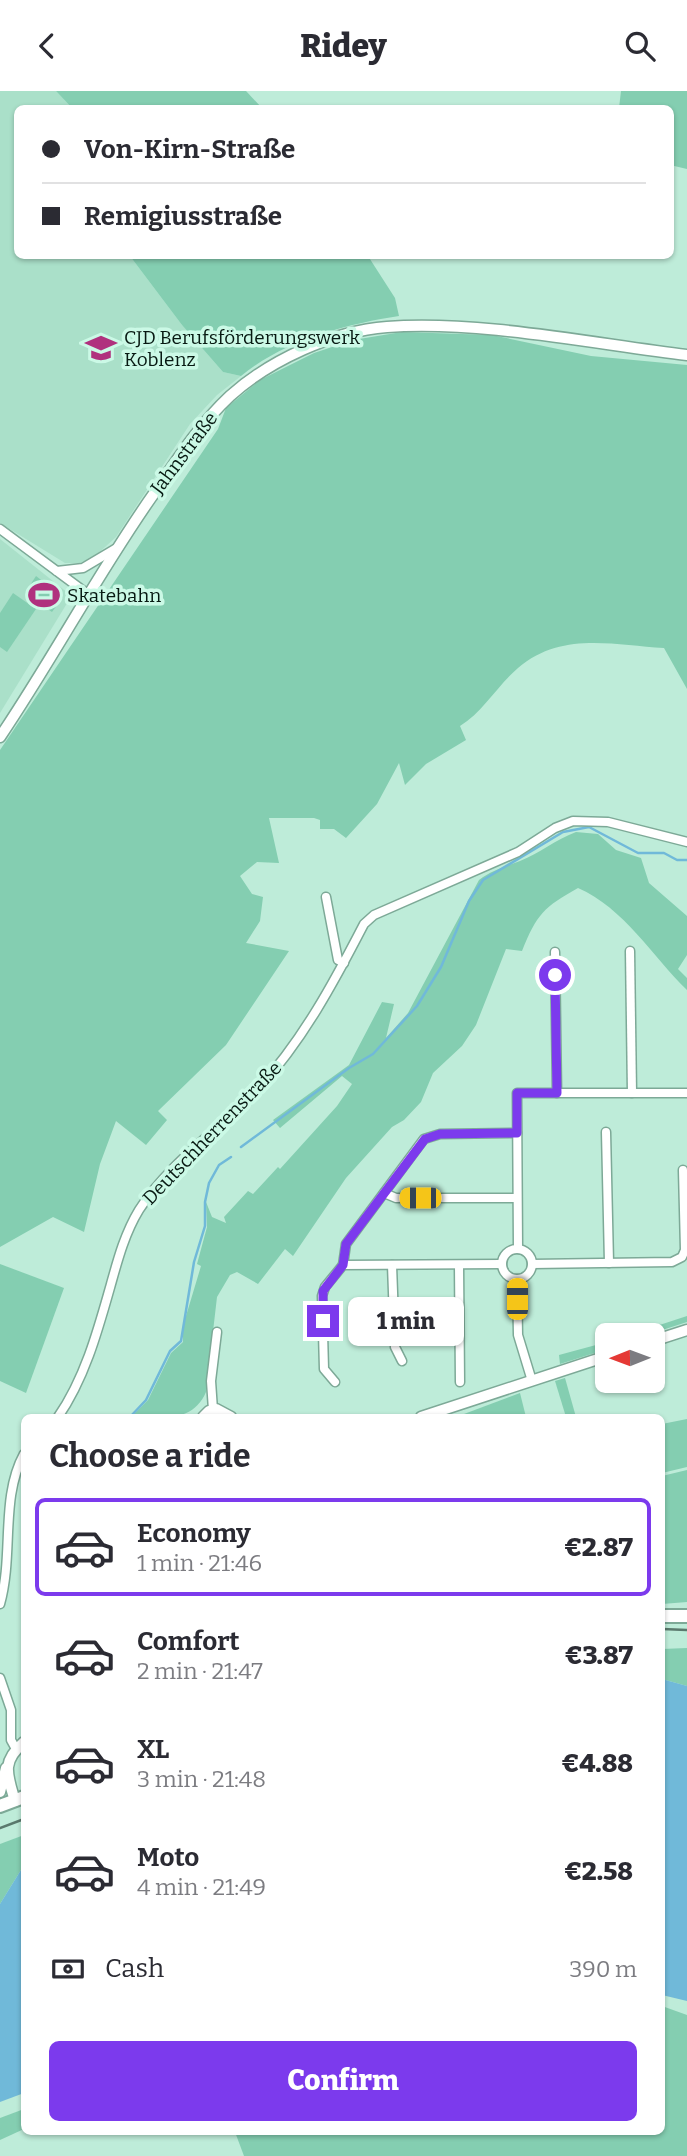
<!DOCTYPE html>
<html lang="en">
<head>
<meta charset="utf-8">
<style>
  :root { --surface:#fff; --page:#f2f2f3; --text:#2b2b33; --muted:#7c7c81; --line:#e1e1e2; --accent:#7c3aed }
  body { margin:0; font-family:Bitter,serif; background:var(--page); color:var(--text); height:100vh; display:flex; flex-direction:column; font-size:26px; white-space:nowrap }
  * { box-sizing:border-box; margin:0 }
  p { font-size:23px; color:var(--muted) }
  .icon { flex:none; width:38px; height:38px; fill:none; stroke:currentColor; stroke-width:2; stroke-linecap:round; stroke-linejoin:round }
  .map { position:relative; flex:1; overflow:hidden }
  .details { position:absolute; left:21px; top:1323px; width:644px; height:721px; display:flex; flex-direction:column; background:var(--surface); border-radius:10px; box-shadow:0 2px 5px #0004 }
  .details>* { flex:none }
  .hud { position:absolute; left:14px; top:14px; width:660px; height:154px; border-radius:10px; box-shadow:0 2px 5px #0004; display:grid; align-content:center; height:154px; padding:0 28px; background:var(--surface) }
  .needle { width:46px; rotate:269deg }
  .tools { position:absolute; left:595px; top:1232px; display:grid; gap:14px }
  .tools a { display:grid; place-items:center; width:70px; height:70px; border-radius:10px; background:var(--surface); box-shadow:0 2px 5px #0004; font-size:35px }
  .end { position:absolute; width:32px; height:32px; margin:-16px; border:9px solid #7c3aed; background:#fff; box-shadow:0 0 0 4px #fff }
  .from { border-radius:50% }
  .bubble { position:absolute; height:49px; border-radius:10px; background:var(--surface); box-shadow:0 2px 5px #0004; font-size:23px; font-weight:800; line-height:49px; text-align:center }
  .car { position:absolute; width:21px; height:42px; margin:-21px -10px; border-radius:9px; box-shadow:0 0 5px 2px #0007; background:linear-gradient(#f5c518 24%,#345 0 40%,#f5c518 0 76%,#345 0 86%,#f5c518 0) }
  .hud b { display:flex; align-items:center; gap:24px; height:66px; font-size:26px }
  .hud b+b { border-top:2px solid var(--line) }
  .hud i { width:18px; height:18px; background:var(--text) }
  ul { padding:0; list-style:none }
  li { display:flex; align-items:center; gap:21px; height:98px; margin:0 14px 10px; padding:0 14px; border:4px solid transparent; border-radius:10px }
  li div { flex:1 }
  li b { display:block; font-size:26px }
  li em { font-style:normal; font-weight:800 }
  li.current { border-color:var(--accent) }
  li>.icon { width:63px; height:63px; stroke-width:1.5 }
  h2 { padding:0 28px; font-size:32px; line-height:84px }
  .pay { display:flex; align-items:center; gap:18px; height:77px; padding:0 28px; font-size:26px }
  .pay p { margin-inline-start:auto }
  .action { display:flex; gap:14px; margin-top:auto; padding:14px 28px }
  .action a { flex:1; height:80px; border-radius:10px; background:var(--accent); color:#fff; font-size:28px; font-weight:800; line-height:80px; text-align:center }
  header { display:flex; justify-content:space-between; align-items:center; height:91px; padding:0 28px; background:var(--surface); font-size:32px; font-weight:800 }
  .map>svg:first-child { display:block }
  .built { fill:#aae0c9 }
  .green { fill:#84ceb1 }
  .water { fill:#70b9d9 }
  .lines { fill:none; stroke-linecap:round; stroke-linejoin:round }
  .stream { stroke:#70b9d9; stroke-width:2.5 }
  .minor-casing { stroke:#7da997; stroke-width:11 }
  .tertiary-casing { stroke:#7da997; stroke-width:13 }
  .primary-casing { stroke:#7da997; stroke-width:16 }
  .minor { stroke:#fff; stroke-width:8 }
  .tertiary { stroke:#fff; stroke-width:10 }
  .primary { stroke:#fff; stroke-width:12 }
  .rail { stroke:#5a796d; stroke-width:2.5 }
  .route { stroke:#7c3aed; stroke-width:9 }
  .labels { text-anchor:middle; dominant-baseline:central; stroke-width:7; stroke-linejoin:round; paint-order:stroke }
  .poi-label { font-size:19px; fill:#071912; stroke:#cbf9e6; text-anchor:start }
  .street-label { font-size:19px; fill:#071912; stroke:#cbf9e6 }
</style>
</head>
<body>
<header><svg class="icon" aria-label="back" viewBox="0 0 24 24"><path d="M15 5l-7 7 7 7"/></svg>Ridey<svg class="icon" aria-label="search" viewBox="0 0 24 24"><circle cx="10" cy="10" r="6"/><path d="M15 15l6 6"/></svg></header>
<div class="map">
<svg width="687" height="2065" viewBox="0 0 687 2065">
  <rect width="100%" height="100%" fill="#beecd9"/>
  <g class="built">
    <path d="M0,0H56L72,17L18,18V164L130,165L182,234L223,281L241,285L217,304L190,333L116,446L93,467L79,472H65L0,432Z"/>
    <path d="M0,448L68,502L69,509L0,622Z"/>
  </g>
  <g class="green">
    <path d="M56,0H246L262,17H72Z"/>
    <path d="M621,0H687V78L670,74V18L619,17Z"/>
    <path d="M130,165H368L395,207L399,225C346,233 283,250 241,285L223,281L182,234Z"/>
    <path d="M402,241L492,244L591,265L687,274V598L664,557C613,554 561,540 518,577C497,595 483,621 460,635L466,649L426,673L405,694L399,672L377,713L346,747L334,738H320V729L314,727H269L279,772L257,771L240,785L252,803L263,806L260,830L246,852L289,860L226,954L158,1020L167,1029L146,1054L116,1030L100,1073L84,1141L53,1126L0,1156V659L218,338L226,317L260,289L314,262L353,249Z"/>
    <path d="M36,485L63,506L52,521L25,502Z"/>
    <path d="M13,502L36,518L7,561L0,556V522Z"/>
    <path d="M576,741L598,743L616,759L641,767L649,792L687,825V864L678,878L687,887V899C652,865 624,817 578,797C544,816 537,823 522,860L506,858L476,934L462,955L433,982L421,1011L404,1029L392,1036L346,1087L293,1165L285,1158L258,1193L237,1181L230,1184L217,1206L206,1301C193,1332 161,1327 131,1326L148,1309L171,1262L183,1251V1235L201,1175L197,1173L207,1136L206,1111L212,1126L226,1132L224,1126L248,1100L253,1103L278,1076L280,1078L337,1015L352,993L342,985L280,1037L273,1029L349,974L382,911L394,913L386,947L408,922L479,789C492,779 505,776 520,770C540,762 555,749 576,741Z"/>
    <path d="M0,1173L64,1197L26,1302L0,1290Z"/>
    <path d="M687,1225V1231L647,1244H629Z"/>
    <path d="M607,1251V1258L560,1273L559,1264Z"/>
    <path d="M565,1287L576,1326H566L555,1290Z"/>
    <path d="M520,1302L526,1326H466L464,1323Z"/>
    <path d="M687,1328V1376L662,1382V1333Z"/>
    <path d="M687,1379V1511L662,1513V1385Z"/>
    <path d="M687,1557V1595L662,1588V1558Z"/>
    <path d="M24,1744V1774L0,1813V1753Z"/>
    <path d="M662,1915L687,1924V2065H244L235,2041L662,2040Z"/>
    <path d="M24,2018V2038L0,2049V2027Z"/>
  </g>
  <g class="water">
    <path d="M662,1588L687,1595V1910L662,1904Z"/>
    <path d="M24,1774V2002L0,2011V1813Z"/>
  </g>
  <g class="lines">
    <g class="stream">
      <path d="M241,1056L349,977L373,963L417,915L441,876L469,810L483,789L563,741L589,736L638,762H664L677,769H687"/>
      <path d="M130,1326L146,1309L170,1260L181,1250L194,1171L205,1135V1111L209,1092L219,1074L231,1066"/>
    </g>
    <defs>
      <g id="minor">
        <path d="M0,438L89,504"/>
        <path d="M57,480L83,477L115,458"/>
        <path d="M326,806L338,869L344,872"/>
        <path d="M630,860L632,1002"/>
        <path d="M555,861L557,1002"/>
        <path d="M606,1041L609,1172"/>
        <path d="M384,1102L396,1107H517"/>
        <circle cx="517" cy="1173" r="15"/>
        <path d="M518,1158L517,1002H687"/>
        <path d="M532,1173L672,1171L682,1166L685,1159L683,1079"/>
        <path d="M343,1174L346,1153L424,1048L440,1043L517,1042"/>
        <path d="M392,1174L395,1256L402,1270"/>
        <path d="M459,1174L460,1291"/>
        <path d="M517,1188L518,1244L532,1290"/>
        <path d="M335,1291L324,1278L322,1205L325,1196L343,1174L502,1173"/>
        <path d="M213,1319L211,1290L217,1241"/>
        <path d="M58,1326C85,1287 98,1239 111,1193C118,1168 125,1142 139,1119C169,1072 220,1038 258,998C303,949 334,891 364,833L374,824L518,761L555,737L573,730L608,731L687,751"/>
        <path d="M0,1513C14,1463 0,1407 24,1363"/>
        <path d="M0,1587L11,1619V1649L16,1658"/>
      </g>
      <g id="tertiary">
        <path d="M0,646C54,566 99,480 155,401C178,367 200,333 230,305C270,269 333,240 387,236C479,229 595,253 687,264"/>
        <path d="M653,1250L687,1239"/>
        <path d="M203,1326L209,1320L216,1318L231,1326"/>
        <path d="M421,1326L607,1265"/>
        <path d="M0,1701L6,1677"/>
        <path d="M15,1710C7,1683 1,1671 24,1651"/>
      </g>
      <g id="primary">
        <path d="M662,1525H687"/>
        <path d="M0,1715L24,1706"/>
      </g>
    </defs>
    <use href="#minor" class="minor-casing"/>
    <use href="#tertiary" class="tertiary-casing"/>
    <use href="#primary" class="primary-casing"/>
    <use href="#minor" class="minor"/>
    <use href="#tertiary" class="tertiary"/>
    <use href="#primary" class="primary"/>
    <g class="rail">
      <path d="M662,1538L687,1539"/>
      <path d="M0,1737L24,1728"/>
    </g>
  </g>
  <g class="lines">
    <path class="route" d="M323,1230V1200L343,1174L346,1153L425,1048L440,1043L517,1042V1002H557L555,884"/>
  </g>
  <defs>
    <symbol id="school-bare" viewBox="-9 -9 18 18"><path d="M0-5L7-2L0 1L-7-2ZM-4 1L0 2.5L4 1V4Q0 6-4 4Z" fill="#b0317e" stroke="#cbf9e6" stroke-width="2.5" paint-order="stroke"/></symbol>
    <symbol id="stadium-bare" viewBox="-9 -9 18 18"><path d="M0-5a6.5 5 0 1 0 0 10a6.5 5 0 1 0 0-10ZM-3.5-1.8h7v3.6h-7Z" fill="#b0317e" stroke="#cbf9e6" stroke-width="2.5" paint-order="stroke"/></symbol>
  </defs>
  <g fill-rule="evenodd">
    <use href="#school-bare" x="79" y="235" width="44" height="44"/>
    <use href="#stadium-bare" x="22" y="482" width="44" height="44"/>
  </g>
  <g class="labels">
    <g class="poi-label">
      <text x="124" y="246">CJD Berufsförderungswerk<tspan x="124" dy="22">Koblenz</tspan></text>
      <text x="67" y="504">Skatebahn</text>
    </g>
    <g class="street-label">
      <text transform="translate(184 362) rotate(-53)">Jahnstraße</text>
      <text transform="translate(212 1042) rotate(-46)">Deutschherrenstraße</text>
    </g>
  </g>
</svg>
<div class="tools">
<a><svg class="needle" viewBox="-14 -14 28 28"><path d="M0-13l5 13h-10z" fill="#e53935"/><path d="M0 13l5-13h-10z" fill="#7c7c81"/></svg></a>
</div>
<i class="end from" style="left:555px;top:884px"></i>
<i class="end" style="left:323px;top:1230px"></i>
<div class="bubble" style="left:348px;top:1206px;width:116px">1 min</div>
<i class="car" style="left:420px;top:1107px;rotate:270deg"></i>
<i class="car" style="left:517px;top:1208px;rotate:0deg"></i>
<div class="hud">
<b><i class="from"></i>Von-Kirn-Straße</b>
<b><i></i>Remigiusstraße</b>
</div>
<section class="details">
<h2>Choose a ride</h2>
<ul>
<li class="current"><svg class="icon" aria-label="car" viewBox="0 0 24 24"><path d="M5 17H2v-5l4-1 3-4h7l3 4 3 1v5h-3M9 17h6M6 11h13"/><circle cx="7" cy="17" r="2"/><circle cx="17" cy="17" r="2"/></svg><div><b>Economy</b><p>1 min · 21:46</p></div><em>€2.87</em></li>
<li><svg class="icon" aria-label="car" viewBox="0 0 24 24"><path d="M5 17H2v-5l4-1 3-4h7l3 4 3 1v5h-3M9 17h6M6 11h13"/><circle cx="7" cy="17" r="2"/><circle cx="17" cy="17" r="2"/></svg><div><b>Comfort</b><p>2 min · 21:47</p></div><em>€3.87</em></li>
<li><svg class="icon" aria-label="car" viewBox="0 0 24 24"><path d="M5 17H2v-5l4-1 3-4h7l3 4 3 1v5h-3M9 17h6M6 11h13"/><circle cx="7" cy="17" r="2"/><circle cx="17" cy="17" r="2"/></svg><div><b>XL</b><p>3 min · 21:48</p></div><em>€4.88</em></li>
<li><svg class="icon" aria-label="car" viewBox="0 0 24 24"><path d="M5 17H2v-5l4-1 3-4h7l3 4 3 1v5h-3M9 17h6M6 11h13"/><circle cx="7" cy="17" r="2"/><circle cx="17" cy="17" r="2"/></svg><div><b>Moto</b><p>4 min · 21:49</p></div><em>€2.58</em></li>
</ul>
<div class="pay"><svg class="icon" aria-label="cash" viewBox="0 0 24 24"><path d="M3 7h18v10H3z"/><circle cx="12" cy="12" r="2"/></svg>Cash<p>390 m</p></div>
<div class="action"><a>Confirm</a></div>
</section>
</div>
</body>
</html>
